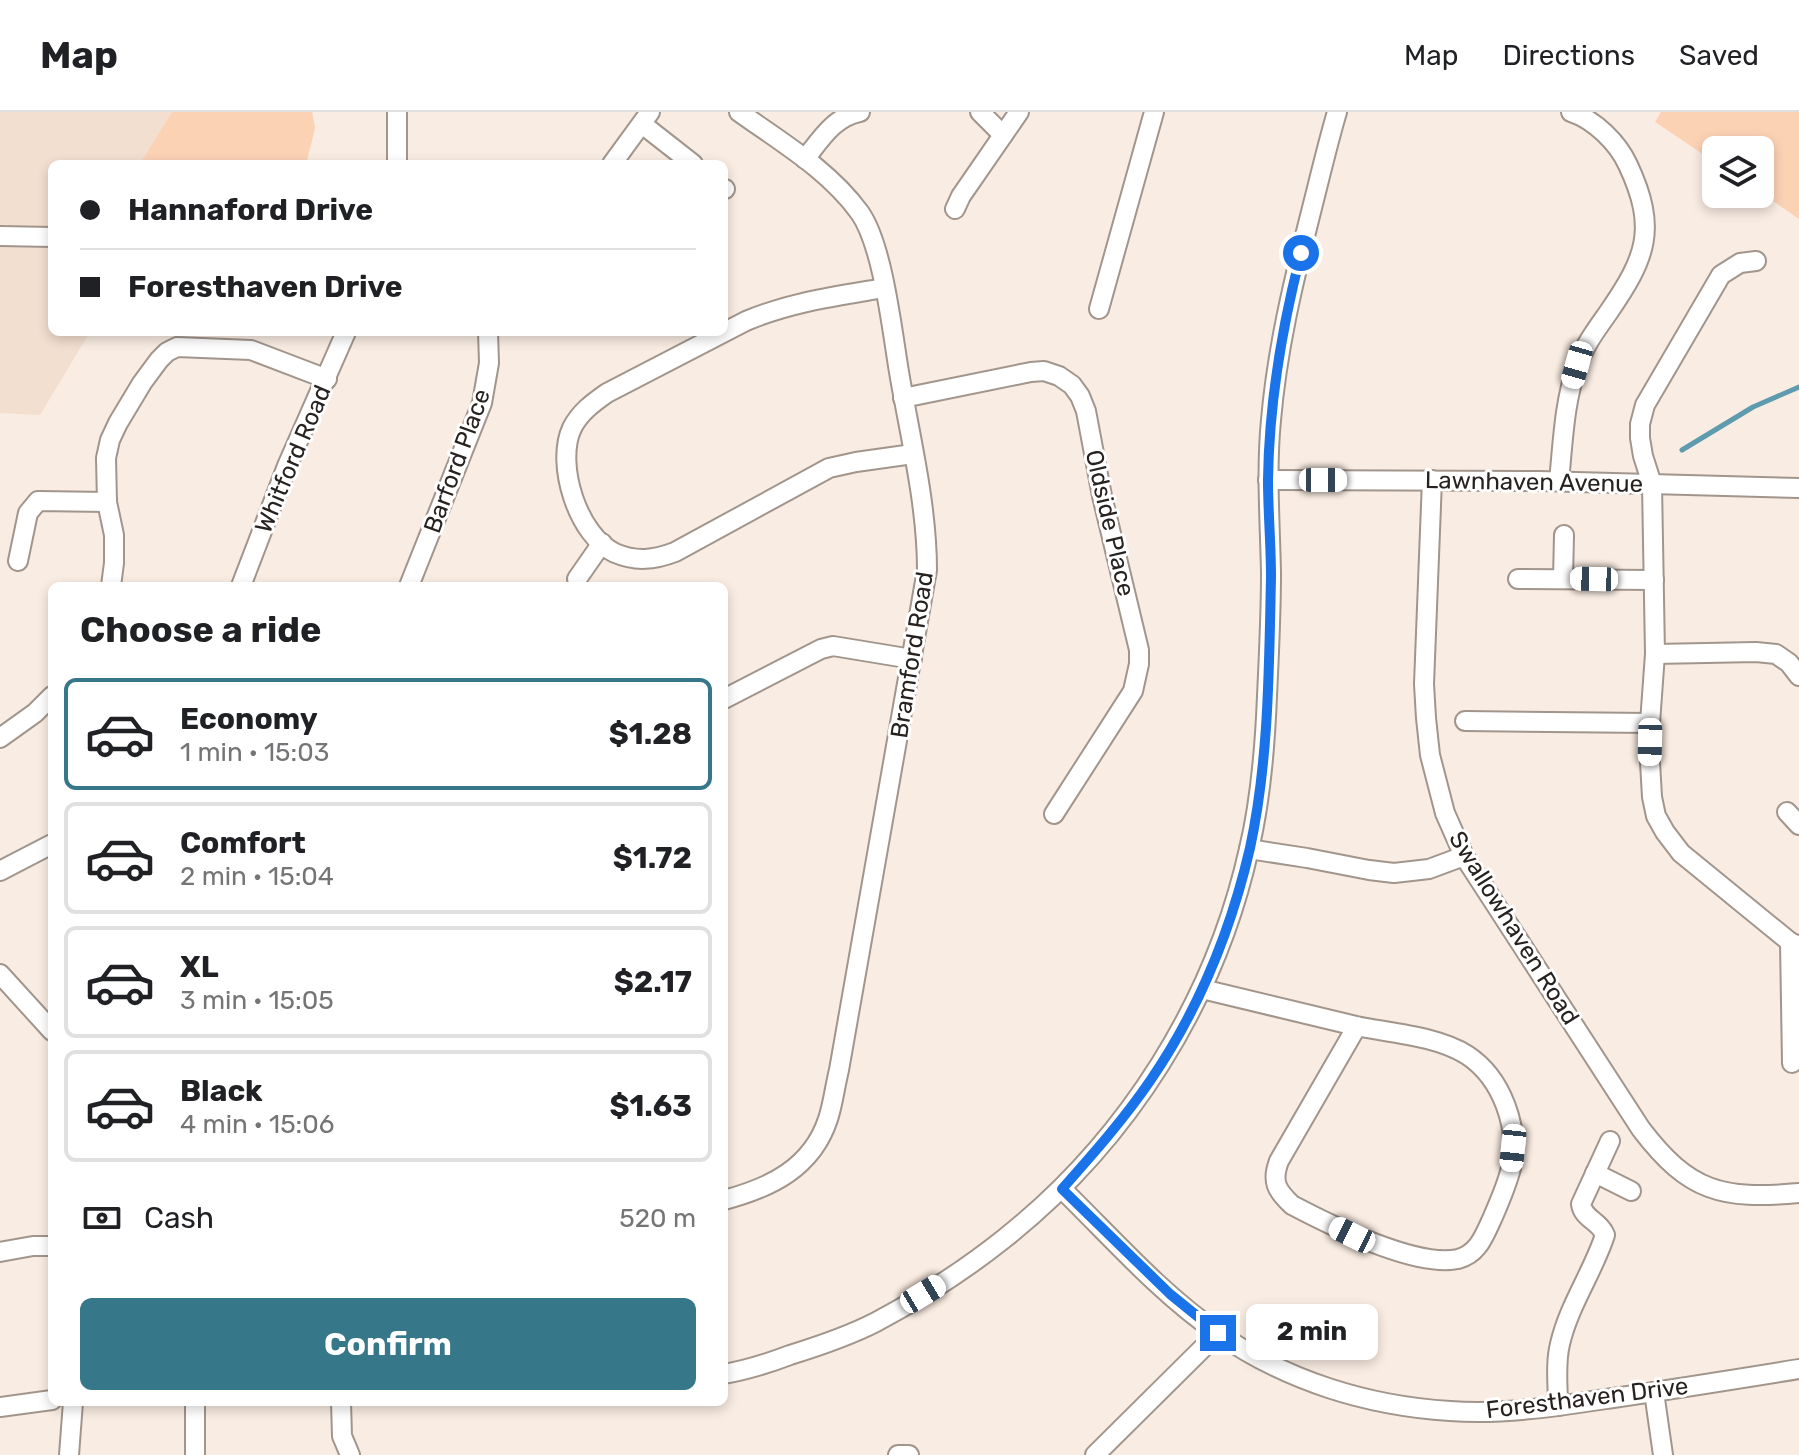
<!DOCTYPE html>
<html lang="en">
<head>
<meta charset="utf-8">
<style>
  :root { --surface:#fff; --page:#f6f6f6; --text:#202124; --muted:#757577; --line:#e0e0e0; --accent:#36778a }
  body { margin:0; font-family:Rubik,sans-serif; background:var(--page); color:var(--text); height:100vh; display:flex; flex-direction:column; font-size:30px; white-space:nowrap }
  * { box-sizing:border-box; margin:0 }
  p { font-size:26px; color:var(--muted) }
  .icon { flex:none; width:44px; height:44px; fill:none; stroke:currentColor; stroke-width:2; stroke-linecap:round; stroke-linejoin:round }
  .map { position:relative; flex:1; overflow:hidden }
  .panel { position:absolute; left:48px; top:470px; width:680px; height:824px; display:flex; flex-direction:column; background:var(--surface); border-radius:12px; box-shadow:0 4px 12px #0003 }
  .panel>* { flex:none }
  .banner { position:absolute; left:48px; top:48px; width:680px; height:176px; border-radius:12px; box-shadow:0 4px 12px #0003; display:grid; align-content:center; height:176px; padding:0 32px; background:var(--surface) }
  .controls { position:absolute; left:1702px; top:24px; display:grid; gap:16px }
  .controls a { display:grid; place-items:center; width:72px; height:72px; border-radius:12px; background:var(--surface); box-shadow:0 4px 12px #0003; font-size:40px }
  .end { position:absolute; width:36px; height:36px; margin:-18px; border:10px solid #1a73e8; background:#fff; box-shadow:0 0 0 4px #fff }
  .from { border-radius:50% }
  .bubble { position:absolute; height:56px; border-radius:12px; background:var(--surface); box-shadow:0 4px 12px #0003; font-size:26px; font-weight:700; line-height:56px; text-align:center }
  .car { position:absolute; width:24px; height:48px; margin:-24px -12px; border-radius:10px; box-shadow:0 0 6px 2px #0007; background:linear-gradient(#fff 24%,#345 0 40%,#fff 0 76%,#345 0 86%,#fff 0) }
  .banner b { display:flex; align-items:center; gap:28px; height:76px; font-size:30px }
  .banner b+b { border-top:2px solid var(--line) }
  .banner i { width:20px; height:20px; background:var(--text) }
  ul { padding:0; list-style:none }
  li { display:flex; align-items:center; gap:24px; height:112px; margin:0 16px 12px; padding:0 16px; border:4px solid var(--line); border-radius:12px }
  li div { flex:1 }
  li b { display:block; font-size:30px }
  li em { font-style:normal; font-weight:700 }
  li.active { border-color:var(--accent) }
  li>.icon { width:72px; height:72px; stroke-width:1.5 }
  h2 { padding:0 32px; font-size:36px; line-height:96px }
  .pay { display:flex; align-items:center; gap:20px; height:88px; padding:0 32px; font-size:30px }
  .pay p { margin-inline-start:auto }
  .primary-button { display:flex; gap:16px; margin-top:auto; padding:16px 32px }
  .primary-button a { flex:1; height:92px; border-radius:12px; background:var(--accent); color:#fff; font-size:32px; font-weight:700; line-height:92px; text-align:center }
  header { display:flex; align-items:center; gap:48px; box-sizing:border-box; height:112px; padding:0 40px; background:var(--surface); border-bottom:2px solid var(--line) }
  header strong { font-size:38px }
  nav { display:flex; gap:44px; margin-inline-start:auto; font-size:28px }
  .map>svg:first-child { display:block }
  .built { fill:#f3dfd0 }
  .green { fill:#fcd2b5 }
  .lines { fill:none; stroke-linecap:round; stroke-linejoin:round }
  .stream { stroke:#5f9bae; stroke-width:5 }
  .minor-casing { stroke:#a1958c; stroke-width:22 }
  .minor { stroke:#fff; stroke-width:18 }
  .route { stroke:#1a73e8; stroke-width:10 }
  .labels { text-anchor:middle; dominant-baseline:central; stroke-width:6; stroke-linejoin:round; paint-order:stroke }
  .street-label { font-size:24px; fill:#27221f; stroke:#fff }
</style>
</head>
<body>
<header>
<strong>Map</strong>
<nav><a>Map</a><a>Directions</a><a>Saved</a></nav>
</header>
<div class="map">
<svg width="1799" height="1343" viewBox="0 0 1799 1343">
  <rect width="100%" height="100%" fill="#f9ece2"/>
  <path class="built" d="M0,0H312L315,16L306,52H52V220H90L40,303L0,301Z"/>
  <g class="green">
    <path d="M172,0H312L315,16L306,52H140Z"/>
    <path d="M1661,0H1799V107L1760,80V38H1716V51L1655,10Z"/>
  </g>
  <g class="lines">
    <path class="stream" d="M1682,338L1753,295L1799,275"/>
    <defs>
      <g id="minor">
        <path d="M397,0V52"/>
        <path d="M980,0L1003,23"/>
        <path d="M642,12L693,52"/>
        <path d="M805,47C821,27 834,5 860,0"/>
        <path d="M612,52L650,0"/>
        <path d="M724,77H725"/>
        <path d="M955,97L961,84L1019,0"/>
        <path d="M0,124L52,125"/>
        <path d="M1756,149L1740,151L1721,163L1645,293L1640,312V326L1643,344L1652,372L1655,542L1650,611V650L1652,685L1656,704L1665,720L1681,741L1790,830L1799,834"/>
        <path d="M884,176C837,184 791,190 746,209L607,281C593,291 580,300 572,316C555,352 578,424 615,441C636,450 654,448 675,440L829,356L856,350L913,342"/>
        <path d="M1099,197L1154,0"/>
        <path d="M903,286L1031,260L1044,259L1059,264L1072,273L1080,284L1086,299L1102,384L1139,538V552L1133,579L1054,702"/>
        <path d="M1268,368L1539,369L1799,376"/>
        <path d="M1432,368L1424,572L1426,606L1430,643L1445,701L1464,744L1641,1017C1689,1080 1722,1088 1799,1081"/>
        <path d="M1559,369C1563,330 1564,291 1577,254C1584,234 1596,218 1608,201C1646,146 1658,117 1628,53C1618,31 1595,8 1571,0"/>
        <path d="M18,449L28,401L38,389L107,390"/>
        <path d="M577,467L602,431"/>
        <path d="M1518,467L1654,468"/>
        <path d="M1563,467L1564,423"/>
        <path d="M111,474L114,451V423L107,390L106,346L110,328L118,311L142,271L159,248L167,240L177,235L251,238L327,267"/>
        <path d="M241,474L287,354L346,220"/>
        <path d="M409,474L482,291L489,251L488,220"/>
        <path d="M1655,542L1756,540L1776,542L1789,551L1799,564"/>
        <path d="M724,587L821,537L833,534L912,547"/>
        <path d="M1465,609L1650,611"/>
        <path d="M0,626L35,601L52,584"/>
        <path d="M1787,700L1799,713"/>
        <path d="M1249,737L1307,746L1369,758L1394,761L1429,757L1464,744"/>
        <path d="M0,759L52,732"/>
        <path d="M1790,830L1792,951"/>
        <path d="M0,862L52,919"/>
        <path d="M1202,877C1253,889 1304,902 1356,914C1391,921 1437,924 1467,943C1502,966 1520,1016 1511,1056C1507,1073 1499,1091 1492,1107C1484,1124 1478,1142 1458,1147C1416,1156 1330,1113 1292,1093C1277,1079 1271,1070 1279,1049L1357,914"/>
        <path d="M1595,1061L1631,1079"/>
        <path d="M1062,1077C1112,1126 1160,1181 1218,1221C1286,1269 1368,1294 1450,1299C1505,1303 1560,1294 1613,1286C1675,1277 1737,1267 1799,1257"/>
        <path d="M724,1088C770,1076 812,1056 828,1007C833,992 835,974 839,958L927,458C927,392 910,325 899,260C892,218 883,134 860,101C829,58 781,30 739,0"/>
        <path d="M0,1140L33,1134H52"/>
        <path d="M724,1262C747,1258 769,1251 790,1243C819,1234 849,1224 876,1210C921,1186 965,1158 1005,1126C1127,1029 1215,890 1249,737C1261,687 1265,635 1267,584C1269,543 1271,502 1271,461C1270,410 1266,359 1271,308C1277,238 1293,171 1310,104C1319,69 1327,34 1337,0"/>
        <path d="M1654,1280L1663,1343"/>
        <path d="M341,1290L342,1324L350,1343"/>
        <path d="M1558,1294C1558,1274 1555,1252 1560,1232C1569,1193 1593,1160 1605,1123C1600,1109 1583,1107 1581,1092L1610,1029"/>
        <path d="M0,1295L52,1288"/>
        <path d="M69,1343L73,1290"/>
        <path d="M195,1343V1290"/>
        <path d="M898,1343H909"/>
        <path d="M1095,1343L1218,1221"/>
      </g>
    </defs>
    <use href="#minor" class="minor-casing"/>
    <use href="#minor" class="minor"/>
  </g>
  <g class="lines">
    <path class="route" d="M1218,1221L1170,1182L1062,1077C1093,1042 1124,1007 1150,969C1198,899 1231,818 1250,736C1269,648 1269,555 1271,465C1271,432 1268,400 1268,368C1269,291 1282,215 1301,141"/>
  </g>
  <g class="labels">
    <g class="street-label">
      <text transform="translate(293 347) rotate(-67)">Whitford Road</text>
      <text transform="translate(457 349) rotate(-70)">Barford Place</text>
      <text transform="translate(1534 370) rotate(1)">Lawnhaven Avenue</text>
      <text transform="translate(1110 411) rotate(77)">Oldside Place</text>
      <text transform="translate(912 543) rotate(-81)">Bramford Road</text>
      <text transform="translate(1514 816) rotate(58)">Swallowhaven Road</text>
      <text transform="translate(1587 1286) rotate(-7)">Foresthaven Drive</text>
    </g>
  </g>
</svg>
<div class="controls">
<a><svg class="icon" aria-label="layers" viewBox="0 0 24 24"><path d="M12 4l9 5-9 5-9-5zM3 14l9 5 9-5"/></svg></a>
</div>
<i class="end from" style="left:1301px;top:141px"></i>
<i class="end" style="left:1218px;top:1221px"></i>
<div class="bubble" style="left:1246px;top:1192px;width:132px">2 min</div>
<i class="car" style="left:1577px;top:253px;rotate:196deg"></i>
<i class="car" style="left:1323px;top:368px;rotate:90deg"></i>
<i class="car" style="left:1594px;top:467px;rotate:271deg"></i>
<i class="car" style="left:1650px;top:630px;rotate:181deg"></i>
<i class="car" style="left:1513px;top:1036px;rotate:186deg"></i>
<i class="car" style="left:1352px;top:1123px;rotate:296deg"></i>
<i class="car" style="left:923px;top:1182px;rotate:59deg"></i>
<div class="banner">
<b><i class="from"></i>Hannaford Drive</b>
<b><i></i>Foresthaven Drive</b>
</div>
<section class="panel">
<h2>Choose a ride</h2>
<ul>
<li class="active"><svg class="icon" aria-label="car" viewBox="0 0 24 24"><path d="M5 17H2v-5l4-1 3-4h7l3 4 3 1v5h-3M9 17h6M6 11h13"/><circle cx="7" cy="17" r="2"/><circle cx="17" cy="17" r="2"/></svg><div><b>Economy</b><p>1 min · 15:03</p></div><em>$1.28</em></li>
<li><svg class="icon" aria-label="car" viewBox="0 0 24 24"><path d="M5 17H2v-5l4-1 3-4h7l3 4 3 1v5h-3M9 17h6M6 11h13"/><circle cx="7" cy="17" r="2"/><circle cx="17" cy="17" r="2"/></svg><div><b>Comfort</b><p>2 min · 15:04</p></div><em>$1.72</em></li>
<li><svg class="icon" aria-label="car" viewBox="0 0 24 24"><path d="M5 17H2v-5l4-1 3-4h7l3 4 3 1v5h-3M9 17h6M6 11h13"/><circle cx="7" cy="17" r="2"/><circle cx="17" cy="17" r="2"/></svg><div><b>XL</b><p>3 min · 15:05</p></div><em>$2.17</em></li>
<li><svg class="icon" aria-label="car" viewBox="0 0 24 24"><path d="M5 17H2v-5l4-1 3-4h7l3 4 3 1v5h-3M9 17h6M6 11h13"/><circle cx="7" cy="17" r="2"/><circle cx="17" cy="17" r="2"/></svg><div><b>Black</b><p>4 min · 15:06</p></div><em>$1.63</em></li>
</ul>
<div class="pay"><svg class="icon" aria-label="cash" viewBox="0 0 24 24"><path d="M3 7h18v10H3z"/><circle cx="12" cy="12" r="2"/></svg>Cash<p>520 m</p></div>
<div class="primary-button"><a>Confirm</a></div>
</section>
</div>
</body>
</html>
